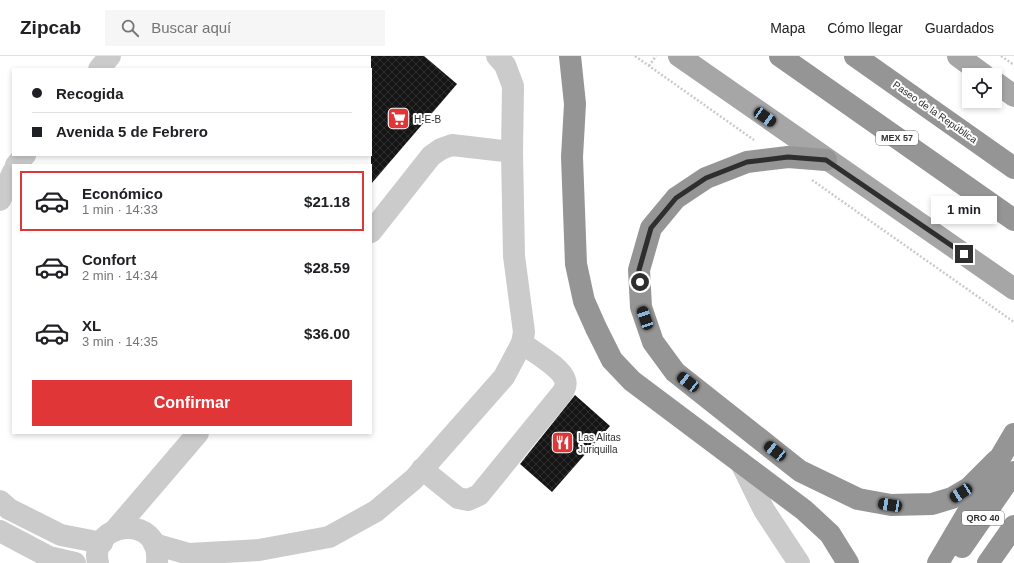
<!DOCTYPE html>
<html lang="es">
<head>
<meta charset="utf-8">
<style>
  :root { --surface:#fff; --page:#f6f6f6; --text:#202124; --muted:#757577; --line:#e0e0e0; --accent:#e03638 }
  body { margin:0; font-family:Arial,sans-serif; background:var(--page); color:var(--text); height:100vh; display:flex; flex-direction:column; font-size:15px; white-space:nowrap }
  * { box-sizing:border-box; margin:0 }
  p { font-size:13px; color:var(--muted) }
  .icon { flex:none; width:22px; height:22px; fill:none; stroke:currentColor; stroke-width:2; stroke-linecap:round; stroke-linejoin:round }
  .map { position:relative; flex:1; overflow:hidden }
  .drawer { position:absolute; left:12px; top:108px; width:360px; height:270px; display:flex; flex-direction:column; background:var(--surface); border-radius:0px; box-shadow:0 2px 6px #0003 }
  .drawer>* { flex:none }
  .guide { position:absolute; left:12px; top:12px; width:360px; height:88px; border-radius:0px; box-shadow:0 2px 6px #0003; display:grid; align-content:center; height:88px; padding:0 20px; background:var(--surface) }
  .fabs { position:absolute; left:962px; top:12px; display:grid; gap:8px }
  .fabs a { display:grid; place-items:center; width:40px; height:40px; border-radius:0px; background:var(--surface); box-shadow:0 2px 6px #0003; font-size:20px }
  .end { position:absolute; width:18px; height:18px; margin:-9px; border:5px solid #2e2e2e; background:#fff; box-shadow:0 0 0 2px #fff }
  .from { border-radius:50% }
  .bubble { position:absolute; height:28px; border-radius:0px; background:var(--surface); box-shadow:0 2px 6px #0003; font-size:13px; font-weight:700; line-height:28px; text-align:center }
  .car { position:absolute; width:12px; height:24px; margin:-12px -6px; border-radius:5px; box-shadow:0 0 3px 1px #0007; background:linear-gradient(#222 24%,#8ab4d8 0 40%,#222 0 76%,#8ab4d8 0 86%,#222 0) }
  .guide b { display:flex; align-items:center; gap:14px; height:38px; font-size:15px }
  .guide b+b { border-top:1px solid var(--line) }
  .guide i { width:10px; height:10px; background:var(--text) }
  ul { padding:7px 0 0; list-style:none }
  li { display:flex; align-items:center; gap:12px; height:60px; margin:0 8px 6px; padding:0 12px; border:2px solid transparent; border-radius:0px }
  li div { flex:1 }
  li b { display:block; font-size:15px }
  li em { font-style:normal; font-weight:700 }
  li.on { border-color:var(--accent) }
  li>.icon { width:36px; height:36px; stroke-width:1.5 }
  .primary-button { display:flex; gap:8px; margin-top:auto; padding:8px 20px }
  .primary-button a { flex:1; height:46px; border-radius:0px; background:var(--accent); color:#fff; font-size:16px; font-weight:700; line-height:46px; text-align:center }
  header { display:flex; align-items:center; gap:24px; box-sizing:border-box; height:56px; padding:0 20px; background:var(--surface); border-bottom:1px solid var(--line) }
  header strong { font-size:19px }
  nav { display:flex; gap:22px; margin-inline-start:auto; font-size:14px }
  .search { width:280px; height:36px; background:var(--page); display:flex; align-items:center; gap:10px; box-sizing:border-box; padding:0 14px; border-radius:0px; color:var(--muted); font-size:15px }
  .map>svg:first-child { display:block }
  .building { fill:url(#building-cross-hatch) }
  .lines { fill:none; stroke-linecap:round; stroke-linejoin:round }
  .path { stroke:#cbcbcb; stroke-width:2.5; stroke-dasharray:2 2; stroke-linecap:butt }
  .minor { stroke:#cbcbcb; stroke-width:22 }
  .major { stroke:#a6a6a6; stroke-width:22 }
  .highway { stroke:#959595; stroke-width:22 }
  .route { stroke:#2e2e2e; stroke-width:5 }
  .labels { text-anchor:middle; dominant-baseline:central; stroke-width:4; stroke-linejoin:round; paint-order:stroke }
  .shield { fill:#fff; stroke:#6d6d6d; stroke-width:1 }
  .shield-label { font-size:9px; font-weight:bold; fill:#2e2e2e }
  .street-label { font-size:10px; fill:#2e2e2e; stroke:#fff }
  .poi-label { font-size:10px; fill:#2e2e2e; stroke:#fff; text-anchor:start }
</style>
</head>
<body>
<header>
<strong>Zipcab</strong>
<div class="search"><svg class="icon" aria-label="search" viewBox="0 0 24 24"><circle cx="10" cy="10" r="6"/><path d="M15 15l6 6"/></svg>Buscar aquí</div>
<nav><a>Mapa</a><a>Cómo llegar</a><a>Guardados</a></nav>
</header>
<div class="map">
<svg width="1014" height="507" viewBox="0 0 1014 507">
  <defs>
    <pattern id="building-cross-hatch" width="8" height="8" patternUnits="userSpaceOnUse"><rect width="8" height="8" fill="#151515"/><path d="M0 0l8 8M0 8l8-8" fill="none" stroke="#2f2f2f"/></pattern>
  </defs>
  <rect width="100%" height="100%" fill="#fff"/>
  <g class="building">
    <path d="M371,0H424L457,28L371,128Z"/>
    <path d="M575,339L610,370L552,436L520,408Z"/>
  </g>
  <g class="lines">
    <g class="path">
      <path d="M635,0L754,84"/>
      <path d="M1001,0L1014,9"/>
      <path d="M649,10L656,0"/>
      <path d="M812,124L1014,266"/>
    </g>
    <g class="minor">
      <path d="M99,13L110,0"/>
      <path d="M16,109L25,99"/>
      <path d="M0,144L13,116"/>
      <path d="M371,176L431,100L441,93L452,89L512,96L513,30L505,9L497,0"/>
      <path d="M741,407L764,454L799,507"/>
      <path d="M422,413L458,442L468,444L479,439L563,336C565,331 567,329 565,324C561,311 533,296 522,287"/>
      <path d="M0,445L9,453L61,479L102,487"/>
      <path d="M115,474L198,377"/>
      <path d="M0,475L49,501L75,507"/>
      <path d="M154,488L189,498L259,494L329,481L376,455L414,423L504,321L522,287L524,276L514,200L512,96"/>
      <path d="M98,507C88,465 162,456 157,507"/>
    </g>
    <g class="major">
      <path d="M679,0L1014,233"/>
      <path d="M958,0L984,19"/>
      <path d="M995,26L1014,40"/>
    </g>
    <g class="highway">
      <path d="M570,0L575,48L572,101L576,208L584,245L596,272L612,304L632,325L804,454L830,478L848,507"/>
      <path d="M780,0L1014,164"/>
      <path d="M855,0L1014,112"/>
      <path d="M826,104L788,101L747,106L706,122L676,142L651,172L639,214L641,251L653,286L675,316L800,415L858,443L891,449L932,448L952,442L969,432L996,405"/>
      <path d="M962,491L1014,416"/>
      <path d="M938,507L1014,378"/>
      <path d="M988,507L1014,470"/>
    </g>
  </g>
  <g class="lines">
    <path class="route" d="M640,226L639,214L651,172L676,142L706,122L747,106L788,101L826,104L964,198"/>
  </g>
  <defs>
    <symbol id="supermarket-square" viewBox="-11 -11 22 22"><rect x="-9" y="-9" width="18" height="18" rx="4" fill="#e03638" stroke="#fff"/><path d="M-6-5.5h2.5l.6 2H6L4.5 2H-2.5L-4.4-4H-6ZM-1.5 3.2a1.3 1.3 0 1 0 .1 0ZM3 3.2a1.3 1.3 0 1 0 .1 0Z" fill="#fff"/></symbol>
    <symbol id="restaurant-square" viewBox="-11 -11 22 22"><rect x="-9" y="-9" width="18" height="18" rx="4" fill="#e03638" stroke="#fff"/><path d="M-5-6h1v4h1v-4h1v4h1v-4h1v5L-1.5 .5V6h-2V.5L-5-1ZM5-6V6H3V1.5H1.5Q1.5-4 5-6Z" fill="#fff"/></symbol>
  </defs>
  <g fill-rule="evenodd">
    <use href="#supermarket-square" x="386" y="50" width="25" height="25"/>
    <use href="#restaurant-square" x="550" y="374" width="25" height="25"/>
  </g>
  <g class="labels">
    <g class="shield">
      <rect x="876" y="75" width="42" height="14" rx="3"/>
      <rect x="962" y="455" width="42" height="14" rx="3"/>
    </g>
    <g class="shield-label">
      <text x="897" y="82">MEX 57</text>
      <text x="983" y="462">QRO 40</text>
    </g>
    <g class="street-label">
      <text transform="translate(935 56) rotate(35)">Paseo de la República</text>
    </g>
    <g class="poi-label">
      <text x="414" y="63">H-E-B</text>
      <text x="578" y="381">Las Alitas<tspan x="578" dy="12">Juriquilla</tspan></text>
    </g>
  </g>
</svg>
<div class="fabs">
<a><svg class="icon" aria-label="locate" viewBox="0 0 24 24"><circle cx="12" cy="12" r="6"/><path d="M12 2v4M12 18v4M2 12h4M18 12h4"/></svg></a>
</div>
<i class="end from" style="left:640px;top:226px"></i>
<i class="end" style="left:964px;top:198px"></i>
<div class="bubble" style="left:931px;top:140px;width:66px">1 min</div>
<i class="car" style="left:765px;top:61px;rotate:125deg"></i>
<i class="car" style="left:645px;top:262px;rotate:341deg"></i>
<i class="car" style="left:688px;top:326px;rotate:308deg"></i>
<i class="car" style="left:775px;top:395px;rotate:308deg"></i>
<i class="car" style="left:961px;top:437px;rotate:237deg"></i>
<i class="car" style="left:890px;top:449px;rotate:279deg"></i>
<div class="guide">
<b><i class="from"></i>Recogida</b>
<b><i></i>Avenida 5 de Febrero</b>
</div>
<section class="drawer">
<ul>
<li class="on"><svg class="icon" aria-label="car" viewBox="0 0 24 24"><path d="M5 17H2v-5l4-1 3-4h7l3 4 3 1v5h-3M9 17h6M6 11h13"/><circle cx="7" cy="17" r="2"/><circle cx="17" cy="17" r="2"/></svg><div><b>Económico</b><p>1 min · 14:33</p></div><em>$21.18</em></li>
<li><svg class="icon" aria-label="car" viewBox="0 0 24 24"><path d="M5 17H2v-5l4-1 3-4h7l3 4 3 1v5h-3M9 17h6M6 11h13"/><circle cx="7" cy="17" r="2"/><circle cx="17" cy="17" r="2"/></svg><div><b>Confort</b><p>2 min · 14:34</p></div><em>$28.59</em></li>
<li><svg class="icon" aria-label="car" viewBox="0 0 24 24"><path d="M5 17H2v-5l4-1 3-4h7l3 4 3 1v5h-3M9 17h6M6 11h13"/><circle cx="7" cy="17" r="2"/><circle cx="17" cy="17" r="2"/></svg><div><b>XL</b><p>3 min · 14:35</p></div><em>$36.00</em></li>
</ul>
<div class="primary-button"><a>Confirmar</a></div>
</section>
</div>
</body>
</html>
